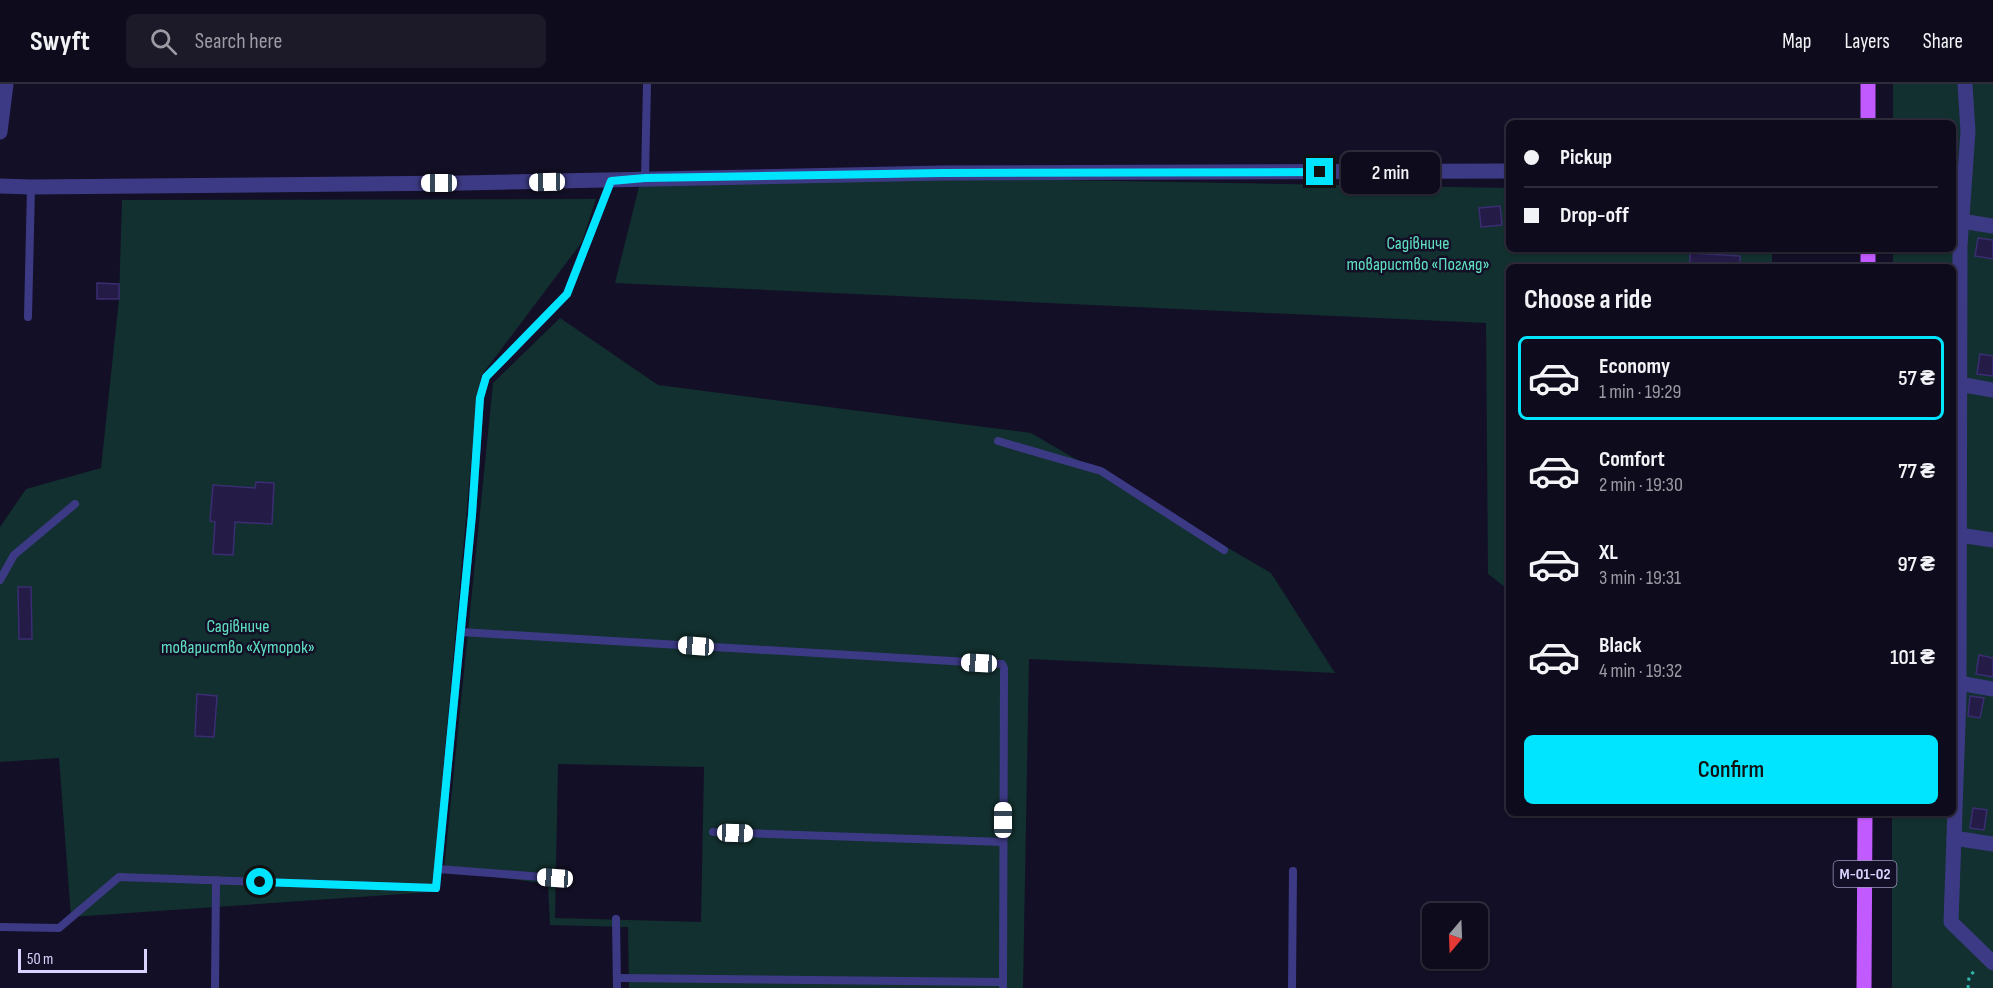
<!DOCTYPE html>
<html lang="en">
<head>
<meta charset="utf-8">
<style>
  :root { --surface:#0e0b1c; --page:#1c1929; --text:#f1f3f6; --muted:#9b9ba3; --line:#2e2b3b; --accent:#00e5ff }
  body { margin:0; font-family:"Sofia Sans Condensed",sans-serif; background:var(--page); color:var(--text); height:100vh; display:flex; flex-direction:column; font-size:22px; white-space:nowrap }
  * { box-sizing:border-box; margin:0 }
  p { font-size:20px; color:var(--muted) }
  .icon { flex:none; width:33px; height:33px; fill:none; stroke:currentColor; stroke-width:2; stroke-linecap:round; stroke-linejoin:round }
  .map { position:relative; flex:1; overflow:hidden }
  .side { position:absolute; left:1506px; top:180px; width:450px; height:552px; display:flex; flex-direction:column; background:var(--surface); border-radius:9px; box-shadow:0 2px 4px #0004,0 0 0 2px var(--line) }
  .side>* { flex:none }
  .top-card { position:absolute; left:1506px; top:36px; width:450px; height:132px; border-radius:9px; box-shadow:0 2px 4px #0004,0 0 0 2px var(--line); display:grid; align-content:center; height:132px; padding:0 18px; background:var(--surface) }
  .needle { width:39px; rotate:199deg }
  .buttons { position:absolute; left:1422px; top:819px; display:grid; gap:12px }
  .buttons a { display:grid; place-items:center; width:66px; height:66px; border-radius:9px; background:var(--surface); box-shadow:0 2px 4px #0004,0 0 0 2px var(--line); font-size:30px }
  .scale { position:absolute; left:18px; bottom:15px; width:129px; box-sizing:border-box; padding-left:6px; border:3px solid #d9d4ff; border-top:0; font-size:16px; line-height:21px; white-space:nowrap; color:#d9d4ff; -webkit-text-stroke:4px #130f26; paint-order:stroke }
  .end { position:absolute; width:27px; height:27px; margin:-14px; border:8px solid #00e5ff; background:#111; box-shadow:0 0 0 3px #111 }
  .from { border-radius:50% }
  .bubble { position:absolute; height:42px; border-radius:9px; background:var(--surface); box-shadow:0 2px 4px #0004,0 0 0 2px var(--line); font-size:20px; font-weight:600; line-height:42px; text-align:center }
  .car { position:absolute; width:18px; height:36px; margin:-18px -9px; border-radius:8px; box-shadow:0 0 4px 2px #0007; background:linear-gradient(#fff 24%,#345 0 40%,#fff 0 76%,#345 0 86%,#fff 0) }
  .top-card b { display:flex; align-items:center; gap:21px; height:57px; font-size:22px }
  .top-card b+b { border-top:2px solid var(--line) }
  .top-card i { width:15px; height:15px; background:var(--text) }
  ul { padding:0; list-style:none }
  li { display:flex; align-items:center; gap:18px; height:84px; margin:0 12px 9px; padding:0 6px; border:3px solid transparent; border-radius:9px }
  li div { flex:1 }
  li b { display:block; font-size:22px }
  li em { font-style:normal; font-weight:600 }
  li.active { border-color:var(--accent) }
  li>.icon { width:54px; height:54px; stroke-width:1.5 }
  h2 { padding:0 18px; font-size:27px; line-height:72px }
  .action { display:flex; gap:12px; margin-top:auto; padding:12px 18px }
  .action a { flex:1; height:69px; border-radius:9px; background:var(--accent); color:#111; font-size:24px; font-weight:600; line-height:69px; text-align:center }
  header { display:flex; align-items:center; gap:36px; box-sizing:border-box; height:84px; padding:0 30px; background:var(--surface); border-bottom:2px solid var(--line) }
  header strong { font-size:28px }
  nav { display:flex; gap:33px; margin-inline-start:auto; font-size:21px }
  .search { width:420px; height:54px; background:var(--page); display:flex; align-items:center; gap:15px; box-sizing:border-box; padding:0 21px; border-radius:9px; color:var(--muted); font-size:22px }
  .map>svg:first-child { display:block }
  .green { fill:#12302f; fill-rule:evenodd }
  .building { fill:#241b47; stroke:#3b2d73; stroke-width:1.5 }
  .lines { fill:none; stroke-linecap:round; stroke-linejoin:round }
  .path { stroke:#2fb8b0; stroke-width:3; stroke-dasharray:3 4.5; stroke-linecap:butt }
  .lane { stroke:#3d3a85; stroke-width:8 }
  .street { stroke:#3d3a85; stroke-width:15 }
  .primary { stroke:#c25bff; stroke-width:15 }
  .route { stroke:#00e5ff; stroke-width:8 }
  .labels { text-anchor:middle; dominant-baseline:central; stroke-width:5; stroke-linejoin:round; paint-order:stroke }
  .shield { fill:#130f26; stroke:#9e99be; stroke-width:1.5 }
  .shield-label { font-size:16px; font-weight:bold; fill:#d9d4ff }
  .park-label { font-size:18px; fill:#5fe0c0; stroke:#130f26 }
</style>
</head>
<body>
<header>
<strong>Swyft</strong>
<div class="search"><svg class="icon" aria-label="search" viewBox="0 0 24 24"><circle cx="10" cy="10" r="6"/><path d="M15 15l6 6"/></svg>Search here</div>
<nav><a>Map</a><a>Layers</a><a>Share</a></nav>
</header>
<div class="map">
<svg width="1993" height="904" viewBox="0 0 1993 904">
  <rect width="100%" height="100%" fill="#130f26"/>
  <g class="green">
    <path d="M1893,0H1993V904H1892V729H1953V183H1893V165H1953V39H1893Z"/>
    <path d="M897,93L1509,104V165H1772V183H1509V506L1488,490L1486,239L615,199L640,99Z"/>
    <path d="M596,115L582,158L481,292L475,335L432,808L71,833L59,674L0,678V443L26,405L101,384L119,215L122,116Z"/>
    <path d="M560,234L658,301L1031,349L1271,489L1335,589L1029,575L1023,904H629L628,843L550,841L548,800L444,786L493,299ZM558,680L704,683L701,838L555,834Z"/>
  </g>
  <g class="building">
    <path d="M1500,122L1502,141L1481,143L1479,124Z"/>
    <path d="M1978,154L1993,156V175L1975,172Z"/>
    <path d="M1690,169L1740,172V183H1690Z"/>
    <path d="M97,199L119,200V215H97Z"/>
    <path d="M1980,270L1993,272V292L1977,290Z"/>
    <path d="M256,398L274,399L272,440L235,438L233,471L213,470L215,438L210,437L213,401L255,404Z"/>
    <path d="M18,503H31L32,555H19Z"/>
    <path d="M1979,571L1993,574V593L1976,590Z"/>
    <path d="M197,610L217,612L214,653L195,652Z"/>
    <path d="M1970,612L1984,614L1980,634L1968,632Z"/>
    <path d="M1973,724L1987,726L1984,746L1970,744Z"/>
  </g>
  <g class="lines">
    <path class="path" d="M1968,904L1969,893L1976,885"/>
    <g class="lane">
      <path d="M645,94L647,0"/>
      <path d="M28,233L31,103"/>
      <path d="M998,357L1101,387L1224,466"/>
      <path d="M0,496L14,471L75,420"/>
      <path d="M461,548L1002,580L1004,584L1003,904"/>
      <path d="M713,748L1003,758"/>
      <path d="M438,785L555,794"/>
      <path d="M616,835L617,904"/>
      <path d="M0,843L59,844L119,793L436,804L472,431L480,314L486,293L567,210L611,97"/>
      <path d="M617,894L1003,898"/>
      <path d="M215,904L216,796"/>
      <path d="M1292,904L1293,787"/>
    </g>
    <g class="street">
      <path d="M1965,0L1968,47L1960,161L1959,612L1951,838L1993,879"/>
      <path d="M0,48L6,0"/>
      <path d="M0,102L31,103L462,99L942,89L1509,87"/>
      <path d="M1961,137L1993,142"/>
      <path d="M1959,300L1993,306"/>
      <path d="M1953,450L1993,456"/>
      <path d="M1959,599L1993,605"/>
      <path d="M1954,754L1993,760"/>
    </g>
    <g class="primary">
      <path d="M1868,39V0"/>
      <path d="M1868,183V165"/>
      <path d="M1864,904L1865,729"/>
    </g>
  </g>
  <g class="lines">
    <path class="route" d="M260,798L436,804L472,431L480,314L486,293L567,210L611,97L645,94L942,89L1320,88"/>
  </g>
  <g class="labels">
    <rect class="shield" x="1833.5" y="777" width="63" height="26" rx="4.5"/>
    <g class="shield-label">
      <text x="1865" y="790">М-01-02</text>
    </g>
    <g class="park-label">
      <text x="1418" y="159">Садівниче<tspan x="1418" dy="21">товариство «Погляд»</tspan></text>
      <text x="238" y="542">Садівниче<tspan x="238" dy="21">товариство «Хуторок»</tspan></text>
    </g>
  </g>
</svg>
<div class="buttons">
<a><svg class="needle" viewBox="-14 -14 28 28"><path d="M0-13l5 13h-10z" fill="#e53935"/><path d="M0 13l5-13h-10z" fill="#9b9ba3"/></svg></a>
</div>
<div class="scale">50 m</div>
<i class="end from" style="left:260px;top:798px"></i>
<i class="end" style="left:1320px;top:88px"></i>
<div class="bubble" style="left:1341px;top:68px;width:99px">2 min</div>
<i class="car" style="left:547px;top:98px;rotate:269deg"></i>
<i class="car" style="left:439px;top:99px;rotate:270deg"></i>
<i class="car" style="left:696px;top:562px;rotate:274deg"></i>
<i class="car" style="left:979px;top:579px;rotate:273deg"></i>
<i class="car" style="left:1003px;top:736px;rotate:0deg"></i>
<i class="car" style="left:735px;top:749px;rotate:92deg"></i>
<i class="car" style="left:555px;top:794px;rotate:274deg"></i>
<div class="top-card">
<b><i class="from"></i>Pickup</b>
<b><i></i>Drop-off</b>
</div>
<section class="side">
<h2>Choose a ride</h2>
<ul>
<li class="active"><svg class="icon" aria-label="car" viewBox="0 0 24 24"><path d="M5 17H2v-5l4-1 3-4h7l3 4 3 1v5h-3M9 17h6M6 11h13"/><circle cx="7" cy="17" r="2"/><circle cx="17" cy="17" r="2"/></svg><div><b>Economy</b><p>1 min · 19:29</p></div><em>57 ₴</em></li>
<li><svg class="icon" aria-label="car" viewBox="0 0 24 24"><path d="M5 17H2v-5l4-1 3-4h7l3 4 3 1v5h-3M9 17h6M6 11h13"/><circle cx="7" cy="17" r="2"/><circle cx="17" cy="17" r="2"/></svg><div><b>Comfort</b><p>2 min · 19:30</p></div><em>77 ₴</em></li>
<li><svg class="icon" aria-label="car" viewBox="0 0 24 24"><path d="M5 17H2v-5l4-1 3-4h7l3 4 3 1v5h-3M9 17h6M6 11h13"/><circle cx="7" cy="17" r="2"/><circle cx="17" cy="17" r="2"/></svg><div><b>XL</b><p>3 min · 19:31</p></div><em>97 ₴</em></li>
<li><svg class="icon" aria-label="car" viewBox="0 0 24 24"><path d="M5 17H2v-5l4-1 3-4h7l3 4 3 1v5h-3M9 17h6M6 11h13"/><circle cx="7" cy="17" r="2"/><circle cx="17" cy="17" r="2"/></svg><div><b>Black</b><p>4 min · 19:32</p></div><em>101 ₴</em></li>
</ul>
<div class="action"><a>Confirm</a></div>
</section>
</div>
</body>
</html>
